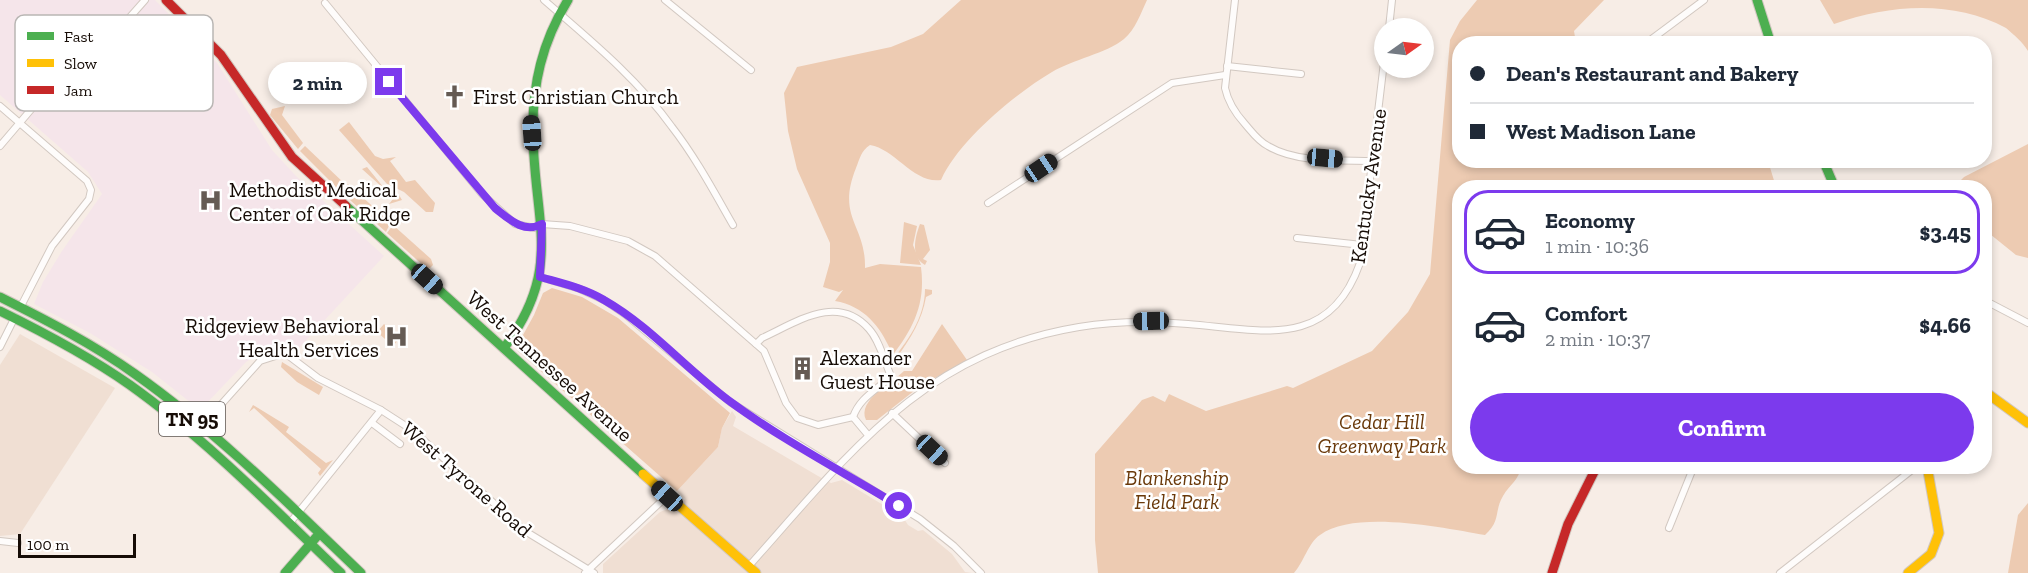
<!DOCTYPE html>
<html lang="en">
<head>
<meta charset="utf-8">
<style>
  :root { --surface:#fff; --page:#f2f2f3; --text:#1f2937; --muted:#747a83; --line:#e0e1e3; --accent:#7c3aed }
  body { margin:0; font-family:"Zilla Slab",serif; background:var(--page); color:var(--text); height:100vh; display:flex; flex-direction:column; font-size:22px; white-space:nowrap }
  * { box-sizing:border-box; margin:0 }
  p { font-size:20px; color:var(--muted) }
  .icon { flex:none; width:33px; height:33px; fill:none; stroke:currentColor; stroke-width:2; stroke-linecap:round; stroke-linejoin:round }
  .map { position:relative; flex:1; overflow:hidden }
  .drawer { position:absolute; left:1452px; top:180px; width:540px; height:294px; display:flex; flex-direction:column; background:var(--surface); border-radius:24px; box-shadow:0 3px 9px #0003 }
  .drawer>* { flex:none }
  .guide { position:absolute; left:1452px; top:36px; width:540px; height:132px; border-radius:24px; box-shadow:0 3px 9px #0003; display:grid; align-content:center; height:132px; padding:0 18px; background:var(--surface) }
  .needle { width:39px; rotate:76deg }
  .fabs { position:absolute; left:1374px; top:18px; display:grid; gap:12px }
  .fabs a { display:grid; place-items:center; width:60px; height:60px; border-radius:50%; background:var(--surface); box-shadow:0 3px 9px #0003; font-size:30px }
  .scale { position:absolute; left:18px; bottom:15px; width:118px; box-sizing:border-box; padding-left:6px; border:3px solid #160c06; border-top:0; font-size:16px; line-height:21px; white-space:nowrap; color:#160c06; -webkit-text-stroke:4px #fff; paint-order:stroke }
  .end { position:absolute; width:27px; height:27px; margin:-14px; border:8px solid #7c3aed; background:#fff; box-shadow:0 0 0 3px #fff }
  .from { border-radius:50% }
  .bubble { position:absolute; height:42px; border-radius:21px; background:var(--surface); box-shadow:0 3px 9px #0003; font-size:20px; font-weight:700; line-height:42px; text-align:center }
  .car { position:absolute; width:18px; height:36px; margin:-18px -9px; border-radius:8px; box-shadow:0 0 4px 2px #0007; background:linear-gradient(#222 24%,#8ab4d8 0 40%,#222 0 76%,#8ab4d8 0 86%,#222 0) }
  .guide b { display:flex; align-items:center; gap:21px; height:57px; font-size:22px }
  .guide b+b { border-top:2px solid var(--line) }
  .guide i { width:15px; height:15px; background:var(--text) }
  ul { padding:10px 0 0; list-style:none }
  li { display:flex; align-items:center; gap:18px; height:84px; margin:0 12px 9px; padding:0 6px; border:3px solid transparent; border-radius:24px }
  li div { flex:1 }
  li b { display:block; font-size:22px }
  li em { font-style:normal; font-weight:700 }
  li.current { border-color:var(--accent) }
  li>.icon { width:54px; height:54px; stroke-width:1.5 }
  .cta { display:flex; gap:12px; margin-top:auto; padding:12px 18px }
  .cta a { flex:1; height:69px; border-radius:36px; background:var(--accent); color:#fff; font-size:24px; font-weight:700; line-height:69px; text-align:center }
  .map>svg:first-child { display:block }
  .built { fill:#f0dfd3 }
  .medical { fill:#f5e5ea }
  .green { fill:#edcbb2 }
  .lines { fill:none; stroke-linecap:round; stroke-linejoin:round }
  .street-casing { stroke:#d2c8c1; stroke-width:8 }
  .fast-casing { stroke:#d2c8c1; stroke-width:11 }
  .slow-casing { stroke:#d2c8c1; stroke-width:11 }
  .jam-casing { stroke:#d2c8c1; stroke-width:11 }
  .street { stroke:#fefcfb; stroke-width:6 }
  .fast { stroke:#4caf50; stroke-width:9 }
  .slow { stroke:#ffc107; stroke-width:9 }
  .jam { stroke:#c62828; stroke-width:9 }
  .route { stroke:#7c3aed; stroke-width:8 }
  .labels { text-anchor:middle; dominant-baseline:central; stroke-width:5; stroke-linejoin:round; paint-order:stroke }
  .shield { fill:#fff; stroke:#5c5551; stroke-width:1.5 }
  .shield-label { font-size:20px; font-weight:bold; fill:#160c06 }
  .poi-label { font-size:21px; fill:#160c06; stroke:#fff; text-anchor:start }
  .street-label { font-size:21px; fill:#160c06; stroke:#fff }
  .park-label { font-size:21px; font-style:italic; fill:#6a390a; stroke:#fff }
  .key { fill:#fff; stroke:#b9b6b4; stroke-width:1.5 }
  .key-label { font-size:16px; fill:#160c06 }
</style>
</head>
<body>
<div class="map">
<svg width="2028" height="573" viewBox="0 0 2028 573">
  <rect width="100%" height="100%" fill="#f7ede6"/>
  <g class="built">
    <path d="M20,334L115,388L20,534L0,536V365Z"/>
    <path d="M732,411L736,417L733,426L818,476L831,483L842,480L903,517L908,525L918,531L923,530L952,554L965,572L972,573H603V564L660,512L668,509L675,511L685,499L677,491L718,447L722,428Z"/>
  </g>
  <path class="medical" d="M0,0H155L217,63L272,150L296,176L384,256L298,349L284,344L260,353L246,362L200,410L152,372L90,333L34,304L43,282L62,251L102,194L88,172L0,95Z"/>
  <g class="green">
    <path d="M961,0H1147C1141,13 1135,30 1124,39C1107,53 1072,60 1052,72C1015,94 959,140 941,180C914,184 895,149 870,145C861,151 860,158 856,168C836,218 866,224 865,268L880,264L921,267C926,306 912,331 888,361L885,353L891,351C880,326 864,306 835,301L843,290L839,292L823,287L830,262V243L797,169L788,131L784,93L797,67L891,47L923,34Z"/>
    <path d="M1477,0H1604L1574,31L1576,43L1460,44V160L1768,161L1776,187L1460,188V466L1521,467C1519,480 1510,484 1503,496C1494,511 1501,521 1485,535C1444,528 1355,509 1320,535C1308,543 1304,562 1294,573H1098L1095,540V454L1142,400L1153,396L1165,402L1169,394L1206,411L1287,386L1293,388L1372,351L1408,312L1430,274L1450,40L1460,21Z"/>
    <path d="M1820,0H2028V51C2022,41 2014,35 2006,28C1954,0 1891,4 1834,24Z"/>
    <path d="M285,106L282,115L303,143L298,149L270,115L272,109Z"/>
    <path d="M349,122L375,156L383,159L396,157L390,161L406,182L415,180L435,203L433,212H426L404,192L387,184L339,130Z"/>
    <path d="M2028,144V258L2016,255L1985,230L1984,188L1954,187L1964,177Z"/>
    <path d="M305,146L346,185L340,191L300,151Z"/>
    <path d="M367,167L384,188L399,195L402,200L389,204L393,199L392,196L362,169Z"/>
    <path d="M348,184L390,222L394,215L386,232L341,192Z"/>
    <path d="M904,222L917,226L913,245L921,265L900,263Z"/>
    <path d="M920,224L924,225L930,250L923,259L927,261L925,265C910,257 915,237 920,224Z"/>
    <path d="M393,225L431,259L433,265L430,268H426L387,233Z"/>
    <path d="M552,288L582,297L618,318L730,413L722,428L718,447L677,491L518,351L517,346L534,315L543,293Z"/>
    <path d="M925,289L932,290V294L926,297C922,320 911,338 897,357L898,363L891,366L889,364C907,342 925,318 925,289Z"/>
    <path d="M384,324L400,338L393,346L377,332Z"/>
    <path d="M942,324L967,360L919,387L877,420H866C857,400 892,383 904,371H912Z"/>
    <path d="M282,362L323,387L319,395L297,382L281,367Z"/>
    <path d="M253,405L289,427L286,432L326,463L333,460L320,476L318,473L321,469L254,408L249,412Z"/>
    <path d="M2028,503V573H2008L2018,515Z"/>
  </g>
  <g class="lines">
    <defs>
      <g id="street">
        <path d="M544,0C589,39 637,78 672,127C696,158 714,192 733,225"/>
        <path d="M665,0L751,70"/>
        <path d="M1235,0L1225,88C1228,102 1235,113 1245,124C1252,132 1258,141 1268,146C1296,163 1340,160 1372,161"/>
        <path d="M325,3L482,194L515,224L535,228L542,224L570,226L628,241L655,256L764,351L786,403L797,418L818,425L853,417"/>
        <path d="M1389,28L1392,0"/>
        <path d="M1645,44L1704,0"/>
        <path d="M1227,66L1301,74"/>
        <path d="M0,106L87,181L91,190L89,199L52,246L20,308"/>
        <path d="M0,146L40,99L99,52L145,0"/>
        <path d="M988,203L1172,83L1225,75"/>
        <path d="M1297,238L1362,245"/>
        <path d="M540,277L580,289L604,300L626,315L730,402L920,519L954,546L981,573"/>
        <path d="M1984,300L2028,323"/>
        <path d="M756,344L762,338C797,322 837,293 869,329C880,341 884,361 891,376C877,390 860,397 853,417L868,435"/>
        <path d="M0,347L15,317"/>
        <path d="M892,413L945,463"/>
        <path d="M372,423L400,444"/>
        <path d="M201,427L260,361L285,353L318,378L381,410L412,430L525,531L594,573"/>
        <path d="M289,524L381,410"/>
        <path d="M1669,528L1694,466"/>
        <path d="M0,541L18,543"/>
        <path d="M749,566C848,455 922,353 1079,327C1116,321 1152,321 1188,324C1261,330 1329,351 1360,263L1384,62"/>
        <path d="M585,573L667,496"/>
        <path d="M1780,573L1917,466"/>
      </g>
      <g id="fast">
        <path d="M1757,0L1771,44"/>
        <path d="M1823,160L1835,188"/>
        <path d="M346,206L643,474"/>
        <path d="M0,297C46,320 93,344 135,374C217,432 289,504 361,573"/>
        <path d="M0,311C45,333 90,357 130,385C207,440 273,508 341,573"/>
        <path d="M504,348C564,268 534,222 533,134C532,85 542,42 568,0"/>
        <path d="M285,573L319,534"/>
      </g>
      <g id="slow">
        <path d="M1984,391L2028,423"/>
        <path d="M643,474L756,573"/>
        <path d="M1908,573L1931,554L1939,533L1927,466"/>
      </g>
      <g id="jam">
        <path d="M166,0L221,55L292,157L346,206"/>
        <path d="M1552,573L1568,524L1597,466"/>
      </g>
    </defs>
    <use href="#street" class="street-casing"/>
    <use href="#fast" class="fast-casing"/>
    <use href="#slow" class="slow-casing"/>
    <use href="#jam" class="jam-casing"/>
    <use href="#street" class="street"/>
    <use href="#fast" class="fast"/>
    <use href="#slow" class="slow"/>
    <use href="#jam" class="jam"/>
  </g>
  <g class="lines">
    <path class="route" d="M389,82L495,208C509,219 524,234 542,224L540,277C561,283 584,288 604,300C650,326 686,369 728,400C782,440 842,471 899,506"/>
  </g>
  <defs>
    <symbol id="church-bare" viewBox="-9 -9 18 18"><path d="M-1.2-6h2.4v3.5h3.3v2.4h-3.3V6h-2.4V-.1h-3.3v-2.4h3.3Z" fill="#655b54" stroke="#fff" stroke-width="2.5" paint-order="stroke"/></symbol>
    <symbol id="hospital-bare" viewBox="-9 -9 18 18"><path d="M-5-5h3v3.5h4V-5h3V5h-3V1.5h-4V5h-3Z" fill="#655b54" stroke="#fff" stroke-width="2.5" paint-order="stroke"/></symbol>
    <symbol id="building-bare" viewBox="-9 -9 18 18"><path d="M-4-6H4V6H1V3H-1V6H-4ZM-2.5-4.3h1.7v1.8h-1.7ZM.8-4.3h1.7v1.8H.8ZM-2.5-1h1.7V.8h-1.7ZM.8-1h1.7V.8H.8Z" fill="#655b54" stroke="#fff" stroke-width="2.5" paint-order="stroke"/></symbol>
  </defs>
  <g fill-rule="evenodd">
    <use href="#church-bare" x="438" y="80" width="33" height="33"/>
    <use href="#hospital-bare" x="194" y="184" width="33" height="33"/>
    <use href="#hospital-bare" x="380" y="320" width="33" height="33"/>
    <use href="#building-bare" x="786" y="352" width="33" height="33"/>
  </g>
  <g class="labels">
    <rect class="shield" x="159" y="402" width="66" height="34" rx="4.5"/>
    <g class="shield-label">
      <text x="192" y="419">TN 95</text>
    </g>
    <g class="poi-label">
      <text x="473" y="96">First Christian Church</text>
      <text x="229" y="189">Methodist Medical<tspan x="229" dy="24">Center of Oak Ridge</tspan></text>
      <text x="379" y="325" text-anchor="end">Ridgeview Behavioral<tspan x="379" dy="24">Health Services</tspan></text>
      <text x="820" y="357">Alexander<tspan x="820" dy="24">Guest House</tspan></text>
    </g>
    <g class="street-label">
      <text transform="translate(1368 186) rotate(-82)">Kentucky Avenue</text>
      <text transform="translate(550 366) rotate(42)">West Tennessee Avenue</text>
      <text transform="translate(467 479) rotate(41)">West Tyrone Road</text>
    </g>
    <g class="park-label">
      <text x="1382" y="421">Cedar Hill<tspan x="1382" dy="24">Greenway Park</tspan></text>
      <text x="1177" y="477">Blankenship<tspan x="1177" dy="24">Field Park</tspan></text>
    </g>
  </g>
  <rect x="15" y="15" width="198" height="96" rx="9" class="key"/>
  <rect x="27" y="32" width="27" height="8" fill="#4caf50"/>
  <rect x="27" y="59" width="27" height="8" fill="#ffc107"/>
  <rect x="27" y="86" width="27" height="8" fill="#c62828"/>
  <g class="key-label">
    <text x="64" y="42">Fast</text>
    <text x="64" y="69">Slow</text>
    <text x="64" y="96">Jam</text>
  </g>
</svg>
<div class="fabs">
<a><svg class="needle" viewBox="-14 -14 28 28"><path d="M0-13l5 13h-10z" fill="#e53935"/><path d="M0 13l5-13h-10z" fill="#747a83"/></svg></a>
</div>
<div class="scale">100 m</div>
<i class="end from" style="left:899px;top:506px"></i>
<i class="end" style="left:389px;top:82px"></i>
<div class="bubble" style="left:268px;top:62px;width:99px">2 min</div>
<i class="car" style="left:532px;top:133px;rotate:356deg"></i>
<i class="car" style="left:1325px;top:158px;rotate:95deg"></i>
<i class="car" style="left:1041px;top:168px;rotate:56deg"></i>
<i class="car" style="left:427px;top:279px;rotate:132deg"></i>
<i class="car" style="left:1151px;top:321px;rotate:269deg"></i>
<i class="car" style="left:932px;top:450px;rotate:133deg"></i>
<i class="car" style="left:667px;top:496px;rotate:312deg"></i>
<div class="guide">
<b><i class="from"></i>Dean's Restaurant and Bakery</b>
<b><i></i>West Madison Lane</b>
</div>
<section class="drawer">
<ul>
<li class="current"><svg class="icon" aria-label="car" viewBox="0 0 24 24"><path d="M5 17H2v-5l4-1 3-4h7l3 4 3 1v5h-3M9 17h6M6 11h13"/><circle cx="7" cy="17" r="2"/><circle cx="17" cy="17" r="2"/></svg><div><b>Economy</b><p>1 min · 10:36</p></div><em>$3.45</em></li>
<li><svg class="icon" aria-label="car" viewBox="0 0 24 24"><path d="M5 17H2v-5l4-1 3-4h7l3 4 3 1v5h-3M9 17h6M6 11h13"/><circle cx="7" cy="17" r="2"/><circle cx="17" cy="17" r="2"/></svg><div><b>Comfort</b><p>2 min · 10:37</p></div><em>$4.66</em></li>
</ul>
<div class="cta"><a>Confirm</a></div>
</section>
</div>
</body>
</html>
